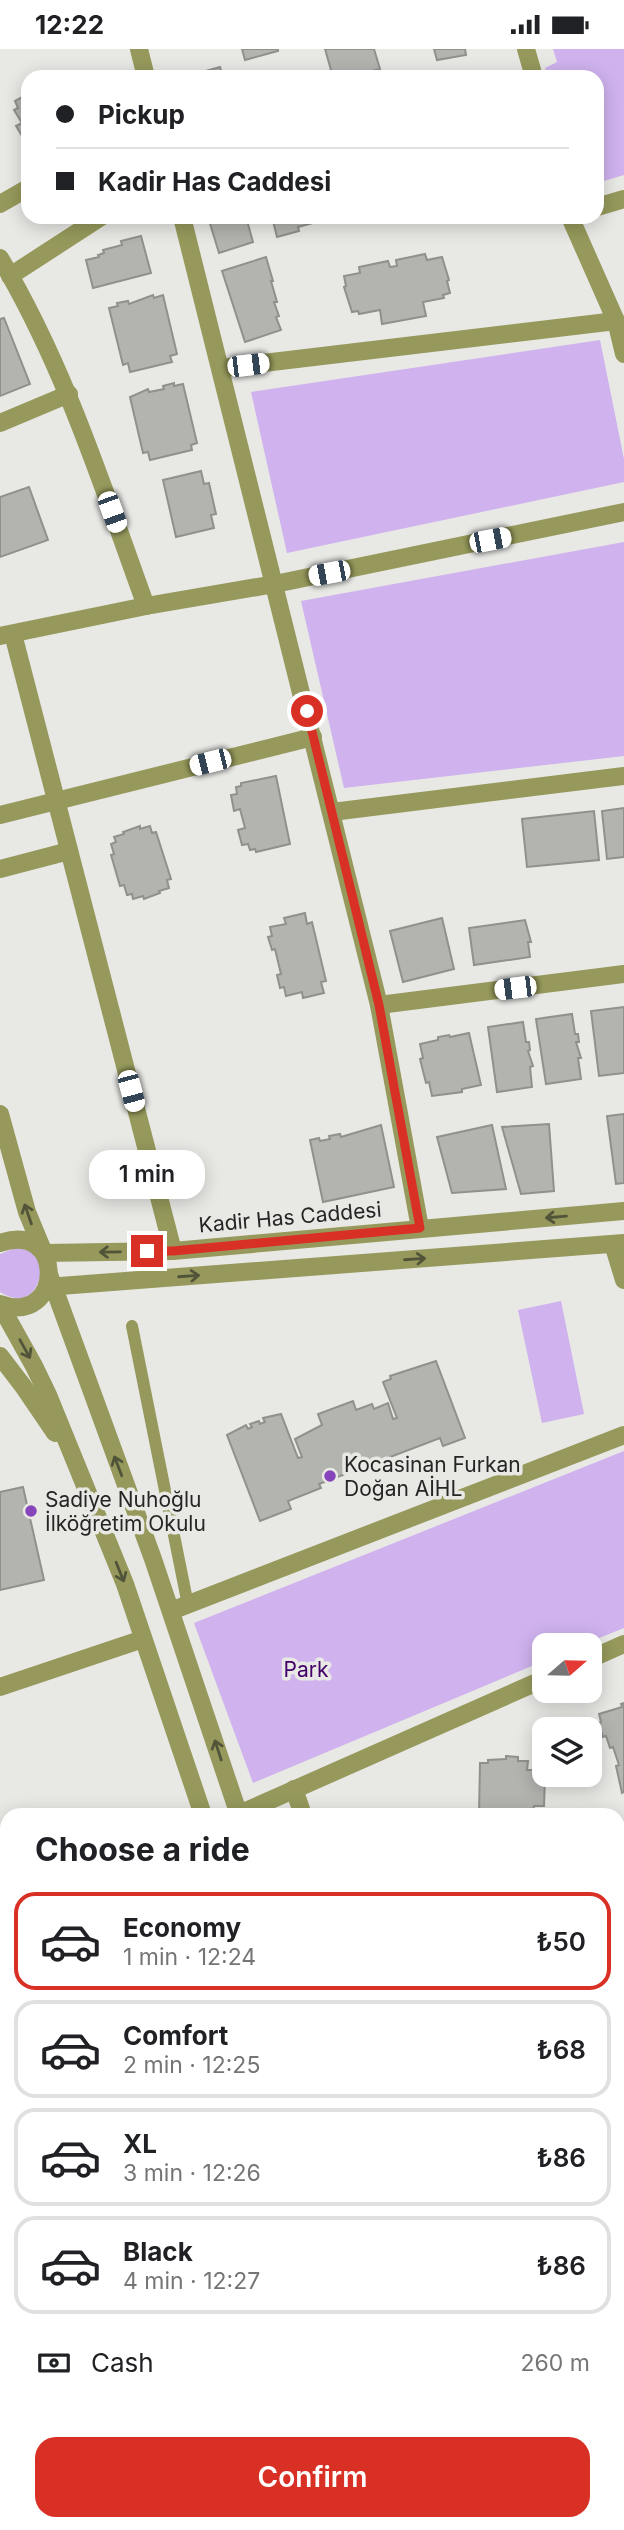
<!DOCTYPE html>
<html lang="en">
<head>
<meta charset="utf-8">
<style>
  :root { --surface:#fff; --page:#f6f6f6; --text:#202124; --muted:#757577; --line:#e0e0e0; --accent:#d93025 }
  body { margin:0; font-family:Inter,sans-serif; background:var(--page); color:var(--text); height:100vh; display:flex; flex-direction:column; font-size:26px; white-space:nowrap }
  * { box-sizing:border-box; margin:0 }
  p { font-size:23px; color:var(--muted) }
  .icon { flex:none; width:38px; height:38px; fill:none; stroke:currentColor; stroke-width:2; stroke-linecap:round; stroke-linejoin:round }
  .map { position:relative; flex:1; overflow:hidden }
  .details { position:absolute; left:0px; top:1759px; width:625px; height:723px; display:flex; flex-direction:column; background:var(--surface); border-radius:21px 21px 0 0; box-shadow:0 4px 18px #0003 }
  .details>* { flex:none }
  .banner { position:absolute; left:21px; top:21px; width:583px; height:154px; border-radius:21px; box-shadow:0 4px 18px #0003; display:grid; align-content:center; height:154px; padding:0 35px; background:var(--surface) }
  .needle { width:46px; rotate:70deg }
  .buttons { position:absolute; left:532px; top:1584px; display:grid; gap:14px }
  .buttons a { display:grid; place-items:center; width:70px; height:70px; border-radius:14px; background:var(--surface); box-shadow:0 4px 18px #0003; font-size:35px }
  .end { position:absolute; width:32px; height:32px; margin:-16px; border:9px solid #d93025; background:#fff; box-shadow:0 0 0 4px #fff }
  .from { border-radius:50% }
  .bubble { position:absolute; height:49px; border-radius:21px; background:var(--surface); box-shadow:0 4px 18px #0003; font-size:23px; font-weight:600; line-height:49px; text-align:center }
  .car { position:absolute; width:21px; height:42px; margin:-21px -10px; border-radius:9px; box-shadow:0 0 5px 2px #0007; background:linear-gradient(#fff 24%,#345 0 40%,#fff 0 76%,#345 0 86%,#fff 0) }
  .banner b { display:flex; align-items:center; gap:24px; height:66px; font-size:26px }
  .banner b+b { border-top:2px solid var(--line) }
  .banner i { width:18px; height:18px; background:var(--text) }
  ul { padding:0; list-style:none }
  li { display:flex; align-items:center; gap:21px; height:98px; margin:0 14px 10px; padding:0 21px; border:4px solid var(--line); border-radius:21px }
  li div { flex:1 }
  li b { display:block; font-size:26px }
  li em { font-style:normal; font-weight:600 }
  li.active { border-color:var(--accent) }
  li>.icon { width:63px; height:63px; stroke-width:1.5 }
  h2 { padding:0 35px; font-size:32px; line-height:84px }
  .pay { display:flex; align-items:center; gap:18px; height:77px; padding:0 35px; font-size:26px }
  .pay p { margin-inline-start:auto }
  .action { display:flex; gap:14px; margin-top:auto; padding:14px 35px }
  .action a { flex:1; height:80px; border-radius:21px; background:var(--accent); color:#fff; font-size:28px; font-weight:600; line-height:80px; text-align:center }
  .status { display:flex; justify-content:space-between; align-items:center; height:49px; padding:0 35px; background:var(--surface); direction:ltr }
  .status svg { height:19px; fill:currentColor }
  .map>svg:first-child { display:block }
  .green { fill:#cfb2ee }
  .building { fill:#b3b3b0; stroke:#90918d; stroke-width:2 }
  .lines { fill:none; stroke-linecap:round; stroke-linejoin:round }
  .service { stroke:#96995b; stroke-width:12 }
  .minor { stroke:#96995b; stroke-width:18 }
  .tertiary { stroke:#96995b; stroke-width:18 }
  .oneway { stroke:#52543a }
  .route { stroke:#d93025; stroke-width:9 }
  .poi-dot { fill:#8645ba; stroke:#e8e8e5; stroke-width:2.5 }
  .labels { text-anchor:middle; dominant-baseline:central; stroke-width:7; stroke-linejoin:round; paint-order:stroke }
  .street-label { font-size:21px; fill:#252624; stroke:#e8e8e5 }
  .poi-label { font-size:21px; fill:#252624; stroke:#e8e8e5; text-anchor:start }
  .park-label { font-size:21px; fill:#430069; stroke:#e8e8e5 }
</style>
</head>
<body>
<div class="status"><b>12:22</b><svg viewBox="0 0 49 12"><path d="M0 12V9h3v3zM5 12V6h3v6zM10 12V3h3v9zM15 12V0h3v12zM26 1h20v11H26zM47 4h2v5h-2z"/></svg></div>
<div class="map">
<svg width="624" height="2481" viewBox="0 0 624 2481">
  <rect width="100%" height="100%" fill="#e8e8e5"/>
  <g class="green">
    <path d="M553,0H624V126L597,134V28H548L545,19L557,13Z"/>
    <path d="M600,291L624,410V433L287,504L251,343Z"/>
    <path d="M624,493V707L344,739L301,552Z"/>
    <path d="M18,1198L33,1204L42,1219C38,1244 25,1258 0,1243V1205Z"/>
    <path d="M561,1252L584,1365L542,1374L518,1261Z"/>
    <path d="M624,1402V1579L582,1596H544V1612L253,1734L194,1574Z"/>
  </g>
  <g class="building">
    <path d="M242,0H278V2L245,11Z"/>
    <path d="M325,0H374L380,20L372,22L374,28H333Z"/>
    <path d="M434,0H465L466,6L437,11Z"/>
    <path d="M220,18L223,28H184Z"/>
    <path d="M28,45V97L16,77L22,74L14,61L18,59L15,52Z"/>
    <path d="M208,168H246L253,193L219,204Z"/>
    <path d="M272,168H319L320,172L298,178L299,182L277,188Z"/>
    <path d="M141,187L151,224L93,239L86,211L99,208L98,206L104,204L103,201L122,196L121,192Z"/>
    <path d="M425,205L427,211L442,208L449,231L447,232L450,244L443,246L444,249L423,253L426,267L382,275L380,261L359,265L358,262L352,263L344,238L346,237L344,227L360,224L359,218L388,212L390,218L397,217L396,211Z"/>
    <path d="M266,208L273,232H271L277,253H274L279,267L276,268L281,281L245,293L222,222Z"/>
    <path d="M153,246L154,249L163,246L177,305L170,307L172,313L130,323L128,314L123,316L109,259L118,257L117,254L128,252L129,255Z"/>
    <path d="M4,269L30,335L0,347V270Z"/>
    <path d="M174,334V337L183,335L197,394L191,396L192,401L150,411L148,403L143,404L130,348L148,340L149,343L164,340L163,337Z"/>
    <path d="M201,422L204,435L209,434L216,465L211,466L214,479L176,488L163,431Z"/>
    <path d="M29,438L48,491L0,508V448Z"/>
    <path d="M276,727L290,795L256,803L255,800L250,801L248,795L242,796L238,781L245,779L240,760L234,762L231,746L237,745L236,738L241,737V734Z"/>
    <path d="M624,759V808L607,810L602,762Z"/>
    <path d="M594,762L599,811L527,818L522,770Z"/>
    <path d="M140,777V780L150,777L152,784L156,783L171,830L167,831L169,839L159,842L160,844L144,850L143,847L133,850L132,845L127,846L124,836L120,837L111,806L114,805L111,795L116,793L114,788L124,785L123,783Z"/>
    <path d="M305,864L307,875L312,873L326,932L321,933L324,944L303,949L302,943L286,947L284,938L280,939L277,926L281,925L275,900L272,901L268,888L272,887L270,878L286,875L284,869Z"/>
    <path d="M442,869L454,920L403,933L390,882Z"/>
    <path d="M525,871L531,893H528L530,908L474,916L469,879Z"/>
    <path d="M624,958V1024L599,1027L591,962Z"/>
    <path d="M572,965L575,985H578L579,993H576L581,1009H578L581,1030L546,1035L536,970Z"/>
    <path d="M523,973L526,993H529L530,1001L528,1002L533,1017L530,1018L532,1038L497,1043L488,978Z"/>
    <path d="M469,984L481,1036L462,1040V1043L432,1047L429,1033L426,1034L420,1010L423,1009L420,995L438,991V988L449,986L450,988Z"/>
    <path d="M624,1065V1134L616,1135L607,1067Z"/>
    <path d="M549,1075L554,1142L521,1145L502,1078Z"/>
    <path d="M381,1076L394,1138L323,1153L310,1091L319,1089L320,1092L330,1090L329,1087L340,1085L341,1088Z"/>
    <path d="M492,1076L506,1140L452,1144L437,1088Z"/>
    <path d="M436,1312L465,1389L443,1397L440,1389L319,1435L321,1439L288,1452L291,1460L260,1472L227,1386L246,1376L248,1380L252,1378L250,1375L259,1372L260,1375L265,1373L263,1369L281,1365L298,1409L302,1408L295,1390L322,1376L318,1365L353,1352L356,1361L372,1355L374,1360L388,1354L393,1370L397,1369L383,1333L391,1330L390,1327Z"/>
    <path d="M23,1438L44,1531L0,1541V1443Z"/>
    <path d="M624,1654V1743L622,1744L616,1717L619,1716L613,1698L610,1699L606,1687L603,1688L599,1674L601,1673L599,1665L622,1658L621,1655Z"/>
    <path d="M506,1707L518,1708V1712H528L527,1721H535V1727L545,1728L544,1757H534L533,1763H526V1766H479L480,1714H488V1711L506,1710Z"/>
    <path d="M7,2465V2474H73L75,2481H0V2468Z"/>
    <path d="M110,2474H152L133,2481H112Z"/>
    <path d="M413,2474L415,2481H354L352,2475Z"/>
  </g>
  <g class="lines">
    <path class="service" d="M132,1277L188,1556"/>
    <g class="minor">
      <path d="M139,0L146,28"/>
      <path d="M526,0L534,28"/>
      <path d="M0,155L28,139"/>
      <path d="M597,158L624,150"/>
      <path d="M182,168L379,956L420,1179"/>
      <path d="M570,168L616,272L624,305"/>
      <path d="M0,209C65,318 103,439 146,557"/>
      <path d="M10,227L101,168"/>
      <path d="M222,319L616,272"/>
      <path d="M0,374L69,345"/>
      <path d="M13,585L173,1202"/>
      <path d="M0,587L146,557L275,535L624,463"/>
      <path d="M332,763L624,727"/>
      <path d="M0,766L313,688"/>
      <path d="M0,820L69,802"/>
      <path d="M379,956L624,925"/>
      <path d="M613,1195L624,1231"/>
      <path d="M171,1562L624,1386"/>
      <path d="M590,1610L624,1595"/>
      <path d="M0,1638L143,1590"/>
      <path d="M294,1740L303,1766"/>
      <path d="M239,1765L544,1630"/>
      <path d="M0,1868L7,1888"/>
      <path d="M618,1986L624,1983"/>
      <path d="M0,2106L7,2103"/>
      <path d="M618,2137L624,2134"/>
      <path d="M618,2190L624,2188"/>
      <path d="M0,2215L7,2212"/>
      <path d="M204,2474L206,2481"/>
      <path d="M557,2474L560,2481"/>
    </g>
    <g class="tertiary">
      <path d="M0,1065L27,1163L44,1204L173,1202L624,1162"/>
      <path d="M0,1194C66,1171 64,1278 0,1255"/>
      <path d="M50,1228L153,1510L239,1766"/>
      <path d="M47,1238L624,1194"/>
      <path d="M0,1256L34,1317L48,1346L125,1535L203,1766"/>
      <path d="M0,1307L23,1337L55,1384"/>
      <path d="M451,2474L453,2481"/>
      <path d="M491,2474L493,2481"/>
    </g>
  </g>
  <defs><path id="oneway-shaft" d="M-6 0H5M1.5-3L5.5 0L1.5 3" fill="none" stroke-width="1.6" stroke-linecap="round" stroke-linejoin="round" transform="scale(1.75)"/></defs>
  <g class="oneway">
    <use href="#oneway-shaft" transform="translate(28 1165) rotate(-109)"/>
    <use href="#oneway-shaft" transform="translate(556 1168) rotate(175)"/>
    <use href="#oneway-shaft" transform="translate(110 1203) rotate(179)"/>
    <use href="#oneway-shaft" transform="translate(415 1210) rotate(-4)"/>
    <use href="#oneway-shaft" transform="translate(189 1227) rotate(-4)"/>
    <use href="#oneway-shaft" transform="translate(25 1300) rotate(61)"/>
    <use href="#oneway-shaft" transform="translate(118 1417) rotate(-111)"/>
    <use href="#oneway-shaft" transform="translate(120 1523) rotate(68)"/>
    <use href="#oneway-shaft" transform="translate(218 1701) rotate(-108)"/>
  </g>
  <g class="lines">
    <path class="route" d="M147,1202H173L420,1179L379,956L307,662"/>
  </g>
  <g class="poi-dot">
    <circle cx="330" cy="1427" r="7"/>
    <circle cx="31" cy="1462" r="7"/>
  </g>
  <g class="labels">
    <g class="street-label">
      <text transform="translate(290 1168) rotate(-5)">Kadir Has Caddesi</text>
    </g>
    <g class="poi-label">
      <text x="344" y="1415">Kocasinan Furkan<tspan x="344" dy="24">Doğan AİHL</tspan></text>
      <text x="45" y="1450">Sadiye Nuhoğlu<tspan x="45" dy="24">İlköğretim Okulu</tspan></text>
    </g>
    <g class="park-label">
      <text x="306" y="1620">Park</text>
    </g>
  </g>
</svg>
<div class="buttons">
<a><svg class="needle" viewBox="-14 -14 28 28"><path d="M0-13l5 13h-10z" fill="#e53935"/><path d="M0 13l5-13h-10z" fill="#757577"/></svg></a>
<a><svg class="icon" aria-label="layers" viewBox="0 0 24 24"><path d="M12 4l9 5-9 5-9-5zM3 14l9 5 9-5"/></svg></a>
</div>
<i class="end from" style="left:307px;top:662px"></i>
<i class="end" style="left:147px;top:1202px"></i>
<div class="bubble" style="left:89px;top:1101px;width:116px">1 min</div>
<i class="car" style="left:248px;top:316px;rotate:83deg"></i>
<i class="car" style="left:112px;top:463px;rotate:160deg"></i>
<i class="car" style="left:490px;top:491px;rotate:79deg"></i>
<i class="car" style="left:329px;top:524px;rotate:259deg"></i>
<i class="car" style="left:210px;top:713px;rotate:256deg"></i>
<i class="car" style="left:515px;top:939px;rotate:263deg"></i>
<i class="car" style="left:131px;top:1042px;rotate:165deg"></i>
<div class="banner">
<b><i class="from"></i>Pickup</b>
<b><i></i>Kadir Has Caddesi</b>
</div>
<section class="details">
<h2>Choose a ride</h2>
<ul>
<li class="active"><svg class="icon" aria-label="car" viewBox="0 0 24 24"><path d="M5 17H2v-5l4-1 3-4h7l3 4 3 1v5h-3M9 17h6M6 11h13"/><circle cx="7" cy="17" r="2"/><circle cx="17" cy="17" r="2"/></svg><div><b>Economy</b><p>1 min · 12:24</p></div><em>₺50</em></li>
<li><svg class="icon" aria-label="car" viewBox="0 0 24 24"><path d="M5 17H2v-5l4-1 3-4h7l3 4 3 1v5h-3M9 17h6M6 11h13"/><circle cx="7" cy="17" r="2"/><circle cx="17" cy="17" r="2"/></svg><div><b>Comfort</b><p>2 min · 12:25</p></div><em>₺68</em></li>
<li><svg class="icon" aria-label="car" viewBox="0 0 24 24"><path d="M5 17H2v-5l4-1 3-4h7l3 4 3 1v5h-3M9 17h6M6 11h13"/><circle cx="7" cy="17" r="2"/><circle cx="17" cy="17" r="2"/></svg><div><b>XL</b><p>3 min · 12:26</p></div><em>₺86</em></li>
<li><svg class="icon" aria-label="car" viewBox="0 0 24 24"><path d="M5 17H2v-5l4-1 3-4h7l3 4 3 1v5h-3M9 17h6M6 11h13"/><circle cx="7" cy="17" r="2"/><circle cx="17" cy="17" r="2"/></svg><div><b>Black</b><p>4 min · 12:27</p></div><em>₺86</em></li>
</ul>
<div class="pay"><svg class="icon" aria-label="cash" viewBox="0 0 24 24"><path d="M3 7h18v10H3z"/><circle cx="12" cy="12" r="2"/></svg>Cash<p>260 m</p></div>
<div class="action"><a>Confirm</a></div>
</section>
</div>
</body>
</html>
